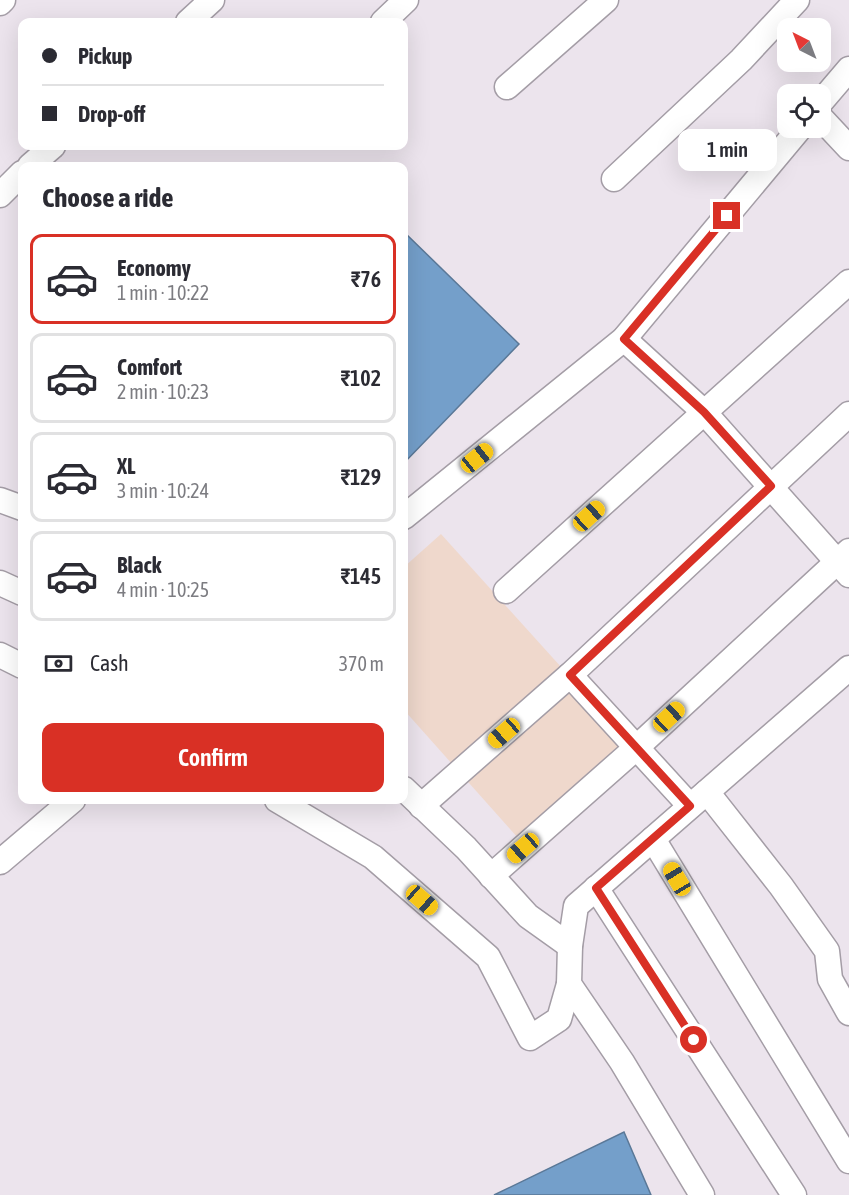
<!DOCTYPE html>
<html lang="en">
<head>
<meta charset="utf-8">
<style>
  :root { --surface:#fff; --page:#f2f2f3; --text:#2b2b33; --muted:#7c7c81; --line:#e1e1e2; --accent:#d93025 }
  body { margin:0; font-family:"Asap Condensed",sans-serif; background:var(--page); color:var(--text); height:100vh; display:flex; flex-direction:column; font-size:22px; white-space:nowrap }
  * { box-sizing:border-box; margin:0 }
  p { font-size:20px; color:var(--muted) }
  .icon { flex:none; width:33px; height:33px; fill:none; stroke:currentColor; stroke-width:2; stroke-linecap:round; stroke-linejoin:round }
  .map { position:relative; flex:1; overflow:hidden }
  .sheet { position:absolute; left:18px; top:162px; width:390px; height:642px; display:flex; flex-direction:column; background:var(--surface); border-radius:12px; box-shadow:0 6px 24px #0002 }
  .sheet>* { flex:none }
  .guide { position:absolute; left:18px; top:18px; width:390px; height:132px; border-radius:12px; box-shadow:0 6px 24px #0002; display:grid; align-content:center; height:132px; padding:0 24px; background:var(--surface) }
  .needle { width:39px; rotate:318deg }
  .buttons { position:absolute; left:777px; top:18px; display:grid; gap:12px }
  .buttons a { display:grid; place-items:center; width:54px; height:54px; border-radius:12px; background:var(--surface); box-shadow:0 6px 24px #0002; font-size:30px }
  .end { position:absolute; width:27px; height:27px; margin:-14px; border:8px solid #d93025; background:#fff; box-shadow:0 0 0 3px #fff }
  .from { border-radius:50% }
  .bubble { position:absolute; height:42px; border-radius:12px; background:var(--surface); box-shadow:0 6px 24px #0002; font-size:20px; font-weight:600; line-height:42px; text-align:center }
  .car { position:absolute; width:18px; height:36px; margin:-18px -9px; border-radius:8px; box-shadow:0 0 4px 2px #0007; background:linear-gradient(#f5c518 24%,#345 0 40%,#f5c518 0 76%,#345 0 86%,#f5c518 0) }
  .guide b { display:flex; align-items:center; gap:21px; height:57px; font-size:22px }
  .guide b+b { border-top:2px solid var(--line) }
  .guide i { width:15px; height:15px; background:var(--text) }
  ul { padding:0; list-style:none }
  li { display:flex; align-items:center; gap:18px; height:90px; margin:0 12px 9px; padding:0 12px; border:3px solid var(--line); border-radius:12px }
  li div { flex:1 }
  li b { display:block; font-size:22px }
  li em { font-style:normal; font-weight:600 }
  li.selected { border-color:var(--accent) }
  li>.icon { width:54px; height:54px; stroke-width:1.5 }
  h2 { padding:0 24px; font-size:27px; line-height:72px }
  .pay { display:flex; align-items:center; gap:15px; height:66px; padding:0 24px; font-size:22px }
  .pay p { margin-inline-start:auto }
  .action { display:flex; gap:12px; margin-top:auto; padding:12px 24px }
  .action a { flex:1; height:69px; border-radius:12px; background:var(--accent); color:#fff; font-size:24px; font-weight:600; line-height:69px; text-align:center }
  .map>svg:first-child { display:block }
  .commercial { fill:#efd8cc }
  .water { fill:#749fca; stroke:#5a7897; stroke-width:1.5 }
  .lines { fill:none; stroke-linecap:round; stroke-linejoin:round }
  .minor-casing { stroke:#a49da6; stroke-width:27 }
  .minor { stroke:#fff; stroke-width:24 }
  .route { stroke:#d93025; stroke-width:8 }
</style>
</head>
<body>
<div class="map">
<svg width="849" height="1195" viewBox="0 0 849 1195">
  <rect width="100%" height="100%" fill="#ece4ed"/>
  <path class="commercial" d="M441,534L627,740L518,838L404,710V567Z"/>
  <g class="water">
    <path d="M404,232L519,344L404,463Z"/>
    <path d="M624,1132L651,1195H494Z"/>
  </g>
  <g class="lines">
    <defs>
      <g id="minor">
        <path d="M0,3L3,0"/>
        <path d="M188,22L212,0"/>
        <path d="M383,22L406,0"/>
        <path d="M507,87L606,0"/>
        <path d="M820,103L849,69"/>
        <path d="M820,117L849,148"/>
        <path d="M30,166L53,146"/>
        <path d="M614,179L741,60L797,0"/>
        <path d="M0,195L22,173"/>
        <path d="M624,339L704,412L849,575"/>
        <path d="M0,500L22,508"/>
        <path d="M404,517L624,339L800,128"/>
        <path d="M0,583L22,593"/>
        <path d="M506,591L849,282"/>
        <path d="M0,655L22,666"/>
        <path d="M570,675L690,806"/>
        <path d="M404,789L466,848L528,916L570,946"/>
        <path d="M707,792L781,886L827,951L830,979L849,1013"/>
        <path d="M277,800L373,857L488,957L530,1038L559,1019L569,984"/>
        <path d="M421,806L570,675L849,414"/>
        <path d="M653,839L849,1161"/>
        <path d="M0,862L73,800"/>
        <path d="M491,876L636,748L849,551"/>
        <path d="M596,888L794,1195"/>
        <path d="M702,1195L622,1062L569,984L570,946L576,906L849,668"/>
      </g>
    </defs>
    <use href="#minor" class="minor-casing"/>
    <use href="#minor" class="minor"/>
  </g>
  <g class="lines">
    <path class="route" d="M694,1040L596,888L690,806L570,675L771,486L704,412L624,339L727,216"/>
  </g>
</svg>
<div class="buttons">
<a><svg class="needle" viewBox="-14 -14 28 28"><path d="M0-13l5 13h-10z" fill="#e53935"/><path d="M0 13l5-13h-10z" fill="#7c7c81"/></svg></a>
<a><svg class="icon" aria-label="locate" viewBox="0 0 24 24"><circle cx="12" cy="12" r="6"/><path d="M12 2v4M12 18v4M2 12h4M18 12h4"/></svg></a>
</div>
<i class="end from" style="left:694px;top:1040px"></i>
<i class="end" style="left:727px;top:216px"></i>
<div class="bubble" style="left:678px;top:129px;width:99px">1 min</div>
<i class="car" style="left:477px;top:458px;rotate:51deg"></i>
<i class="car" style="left:589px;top:516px;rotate:48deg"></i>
<i class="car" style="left:669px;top:717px;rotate:47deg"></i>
<i class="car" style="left:504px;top:733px;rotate:229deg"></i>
<i class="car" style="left:523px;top:848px;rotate:229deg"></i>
<i class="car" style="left:677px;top:879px;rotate:329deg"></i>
<i class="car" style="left:422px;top:900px;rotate:131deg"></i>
<div class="guide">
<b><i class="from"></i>Pickup</b>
<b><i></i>Drop-off</b>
</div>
<section class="sheet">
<h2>Choose a ride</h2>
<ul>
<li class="selected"><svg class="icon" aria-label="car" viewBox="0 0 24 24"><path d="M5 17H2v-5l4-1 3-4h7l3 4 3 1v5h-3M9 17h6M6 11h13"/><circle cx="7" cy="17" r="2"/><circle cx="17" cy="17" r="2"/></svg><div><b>Economy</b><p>1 min · 10:22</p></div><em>₹76</em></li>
<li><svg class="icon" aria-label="car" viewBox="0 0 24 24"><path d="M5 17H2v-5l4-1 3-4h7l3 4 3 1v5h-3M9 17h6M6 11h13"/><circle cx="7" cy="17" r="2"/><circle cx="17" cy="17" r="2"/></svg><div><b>Comfort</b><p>2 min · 10:23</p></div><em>₹102</em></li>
<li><svg class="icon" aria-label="car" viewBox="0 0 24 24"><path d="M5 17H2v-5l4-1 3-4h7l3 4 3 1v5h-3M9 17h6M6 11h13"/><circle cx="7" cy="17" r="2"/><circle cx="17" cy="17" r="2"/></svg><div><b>XL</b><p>3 min · 10:24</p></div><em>₹129</em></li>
<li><svg class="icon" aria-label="car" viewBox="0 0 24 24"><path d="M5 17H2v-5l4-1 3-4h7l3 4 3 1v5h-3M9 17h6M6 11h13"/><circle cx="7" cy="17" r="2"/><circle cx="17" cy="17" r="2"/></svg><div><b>Black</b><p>4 min · 10:25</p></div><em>₹145</em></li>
</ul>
<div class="pay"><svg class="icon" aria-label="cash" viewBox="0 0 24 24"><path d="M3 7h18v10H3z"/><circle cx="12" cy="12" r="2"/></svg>Cash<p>370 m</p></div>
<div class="action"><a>Confirm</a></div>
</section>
</div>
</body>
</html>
